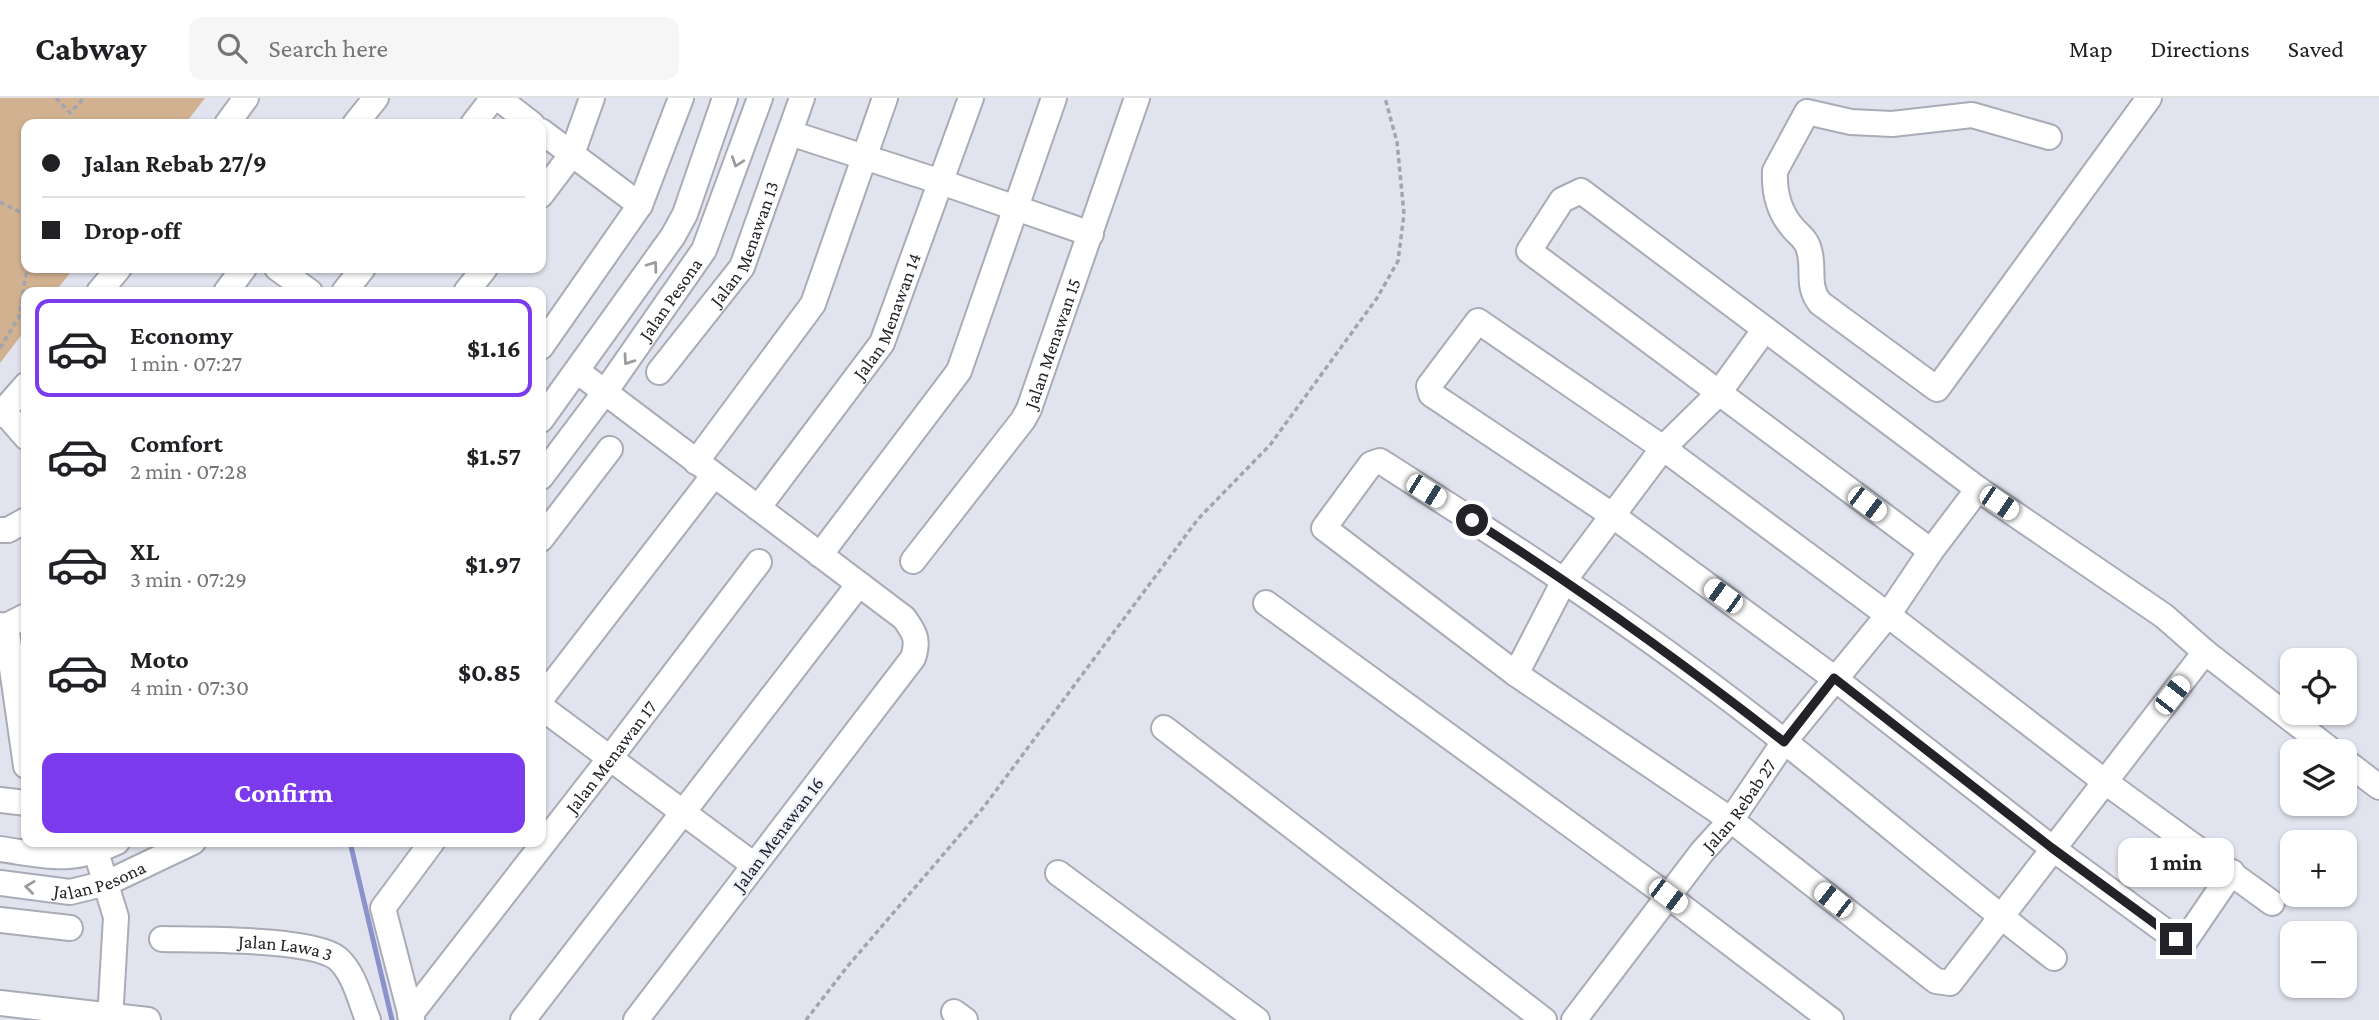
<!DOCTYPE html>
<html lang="en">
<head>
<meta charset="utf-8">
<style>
  :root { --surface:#fff; --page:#f6f6f6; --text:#202124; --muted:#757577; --line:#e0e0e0; --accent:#7c3aed }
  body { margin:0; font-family:"Crimson Pro",serif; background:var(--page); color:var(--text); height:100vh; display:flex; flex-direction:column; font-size:26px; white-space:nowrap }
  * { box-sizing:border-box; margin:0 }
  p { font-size:23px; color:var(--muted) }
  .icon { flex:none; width:38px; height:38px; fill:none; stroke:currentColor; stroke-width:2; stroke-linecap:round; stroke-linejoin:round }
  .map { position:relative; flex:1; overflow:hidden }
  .panel { position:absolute; left:21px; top:189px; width:525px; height:560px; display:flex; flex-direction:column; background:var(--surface); border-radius:14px; box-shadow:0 2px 5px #0004 }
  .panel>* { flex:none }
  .hud { position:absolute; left:21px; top:21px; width:525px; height:154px; border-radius:14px; box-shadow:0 2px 5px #0004; display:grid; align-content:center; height:154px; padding:0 21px; background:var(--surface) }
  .controls { position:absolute; left:2280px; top:550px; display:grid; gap:14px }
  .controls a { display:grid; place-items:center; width:77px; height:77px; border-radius:14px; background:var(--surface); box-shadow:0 2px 5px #0004; font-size:35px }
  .end { position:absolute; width:32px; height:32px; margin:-16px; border:9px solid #222227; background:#fff; box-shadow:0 0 0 4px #fff }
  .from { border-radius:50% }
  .bubble { position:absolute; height:49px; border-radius:14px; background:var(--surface); box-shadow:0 2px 5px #0004; font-size:23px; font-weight:700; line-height:49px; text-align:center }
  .car { position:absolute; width:21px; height:42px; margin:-21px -10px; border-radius:9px; box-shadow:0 0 5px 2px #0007; background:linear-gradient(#fff 24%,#345 0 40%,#fff 0 76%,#345 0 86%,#fff 0) }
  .hud b { display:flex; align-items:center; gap:24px; height:66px; font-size:26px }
  .hud b+b { border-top:2px solid var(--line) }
  .hud i { width:18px; height:18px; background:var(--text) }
  ul { padding:12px 0 0; list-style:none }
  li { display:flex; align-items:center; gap:21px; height:98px; margin:0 14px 10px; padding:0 7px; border:4px solid transparent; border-radius:14px }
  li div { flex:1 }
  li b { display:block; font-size:26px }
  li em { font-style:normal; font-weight:700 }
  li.current { border-color:var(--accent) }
  li>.icon { width:63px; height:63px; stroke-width:1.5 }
  .action { display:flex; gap:14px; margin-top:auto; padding:14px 21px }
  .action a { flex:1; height:80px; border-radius:14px; background:var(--accent); color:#fff; font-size:28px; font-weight:700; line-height:80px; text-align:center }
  header { display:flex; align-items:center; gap:42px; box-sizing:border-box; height:98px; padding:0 35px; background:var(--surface); border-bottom:2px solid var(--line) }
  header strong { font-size:33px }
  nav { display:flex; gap:38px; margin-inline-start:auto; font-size:24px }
  .search { width:490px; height:63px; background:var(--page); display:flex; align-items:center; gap:18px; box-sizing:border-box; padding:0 24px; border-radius:14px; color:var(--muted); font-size:26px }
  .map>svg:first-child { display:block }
  .green { fill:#d1b190 }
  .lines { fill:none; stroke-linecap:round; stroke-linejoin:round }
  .stream { stroke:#8b91c9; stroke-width:5 }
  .minor-casing { stroke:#a9abb6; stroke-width:28 }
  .path { stroke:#a2a4ae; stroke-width:3.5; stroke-dasharray:5 3.5; stroke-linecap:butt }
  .minor { stroke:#fff; stroke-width:24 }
  .oneway { stroke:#9c9c9e }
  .route { stroke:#222227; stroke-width:9 }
  .labels { text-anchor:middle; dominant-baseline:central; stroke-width:5; stroke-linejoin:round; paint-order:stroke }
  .street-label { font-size:19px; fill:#222227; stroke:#eff1fc }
</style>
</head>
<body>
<header>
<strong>Cabway</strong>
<div class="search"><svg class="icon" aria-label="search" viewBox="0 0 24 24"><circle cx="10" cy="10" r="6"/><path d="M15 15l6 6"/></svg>Search here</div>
<nav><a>Map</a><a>Directions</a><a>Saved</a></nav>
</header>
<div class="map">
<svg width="2379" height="922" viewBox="0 0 2379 922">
  <rect width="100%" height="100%" fill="#e1e3ef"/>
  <path class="green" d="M0,0H205L185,26H26V170H74L55,194H26V231L0,265Z"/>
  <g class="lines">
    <path class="stream" d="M350,744L392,922"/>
    <defs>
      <g id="minor">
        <path d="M498,0L532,26"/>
        <path d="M227,26L246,0"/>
        <path d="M355,26L376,0"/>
        <path d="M473,26L493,0"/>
        <path d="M541,33L640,107"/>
        <path d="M790,35L941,84L1091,136"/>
        <path d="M2049,39L1972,17L1892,26L1851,24L1807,14L1775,73C1774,94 1778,113 1793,130C1799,137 1807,142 1809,152C1815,170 1806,188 1820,205L1937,291L2149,0"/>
        <path d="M541,97L572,56L592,0"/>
        <path d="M277,170L310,194"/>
        <path d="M99,194L119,170"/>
        <path d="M226,194L244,170"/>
        <path d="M344,194L363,170"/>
        <path d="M466,194L485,170"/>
        <path d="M541,249L640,107L681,0"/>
        <path d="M577,273L904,520C915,535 919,542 913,560L636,922"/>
        <path id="s1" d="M659,274L742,169L802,0"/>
        <path d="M5,315L26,339"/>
        <path d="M0,317L26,287"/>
        <path d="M541,322L673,138L685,116L725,0"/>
        <path d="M696,364L813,206L885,0"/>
        <path id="s2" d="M541,379L605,294L704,152L760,0"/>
        <path id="s3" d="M758,410L882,245L971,0"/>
        <path d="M0,432H8L26,422"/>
        <path d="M541,441L610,351"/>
        <path d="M1931,453L1529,153L1562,102L1581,93L1978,391L2164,518L2205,554L2332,653"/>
        <path d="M820,457L959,273L1054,0"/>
        <path id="s4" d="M913,463L1023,322L1029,311L1137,0"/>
        <path d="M1266,505L1668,798L1831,922"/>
        <path d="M0,527L6,528L26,518"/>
        <path d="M6,528L26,668"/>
        <path d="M1516,576L1565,481L1663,350L1718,296L1765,231"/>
        <path d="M541,601L714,377"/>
        <path d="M541,609L754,767"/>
        <path d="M1164,630L1544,922"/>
        <path d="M2345,663L2379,689"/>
        <path d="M0,702L26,705"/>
        <path d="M0,751C49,758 71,766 117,744"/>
        <path d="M96,754L116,819L110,922"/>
        <path d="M2232,774L2187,840L2176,841L2052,750L1834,580L1612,417L1431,296L1429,288L1478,223L1663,350L1888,517L2104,683L2272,805"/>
        <path d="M1058,775L1257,922"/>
        <path id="s5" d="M0,785L70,794L107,785L193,744"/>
        <path d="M0,822L70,830"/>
        <path id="s6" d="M162,841C198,842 311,840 337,860C354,874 360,902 368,922"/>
        <path d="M2054,860C1932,766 1816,664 1692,573C1591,498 1486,431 1380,363L1371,366L1324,430L1516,576L1731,722L1936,883L1950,885C2036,775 2119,664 2205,554"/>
        <path d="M0,905L148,922"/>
        <path d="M954,914L965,922"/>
        <path id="s7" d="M410,917L610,660L759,464"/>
        <path d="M412,922L383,810L432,744"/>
        <path d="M523,922L859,486"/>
        <path id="s8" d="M1574,922L1702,754L1731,722L1784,644L1888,517L1931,453L1978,391"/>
      </g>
    </defs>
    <use href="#minor" class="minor-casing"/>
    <g class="path">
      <path d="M56,0L70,15L84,0"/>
      <path d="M0,104L26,117"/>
      <path d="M0,250L19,219L27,170"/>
      <path d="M806,922L847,869L983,710L1198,421L1270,347L1377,200L1398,163L1404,116L1397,44L1385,0"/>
    </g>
    <use href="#minor" class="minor"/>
  </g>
  <defs><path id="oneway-chevron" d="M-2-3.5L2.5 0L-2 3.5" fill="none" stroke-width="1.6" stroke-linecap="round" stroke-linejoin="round" transform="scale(1.75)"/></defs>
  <g class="oneway">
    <use href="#oneway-chevron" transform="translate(737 64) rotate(109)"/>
    <use href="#oneway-chevron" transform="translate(653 168) rotate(-54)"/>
    <use href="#oneway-chevron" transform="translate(628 262) rotate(125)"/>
    <use href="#oneway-chevron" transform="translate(30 789) rotate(-173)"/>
  </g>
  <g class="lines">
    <path class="route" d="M1472,422C1580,491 1683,565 1784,644L1834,580L2052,750L2176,841"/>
  </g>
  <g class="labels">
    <g class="street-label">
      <text stroke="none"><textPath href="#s1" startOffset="156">Jalan Menawan 13</textPath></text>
      <text stroke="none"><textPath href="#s2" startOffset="220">Jalan Pesona</textPath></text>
      <text stroke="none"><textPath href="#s3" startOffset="233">Jalan Menawan 14</textPath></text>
      <text stroke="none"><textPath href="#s4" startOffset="261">Jalan Menawan 15</textPath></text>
      <text stroke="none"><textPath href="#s7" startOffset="327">Jalan Menawan 17</textPath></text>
      <text stroke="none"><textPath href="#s8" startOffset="271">Jalan Rebab 27</textPath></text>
      <text transform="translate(778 736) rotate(-53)">Jalan Menawan 16</text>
      <text stroke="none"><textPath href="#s5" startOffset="102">Jalan Pesona</textPath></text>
      <text stroke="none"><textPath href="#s6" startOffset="124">Jalan Lawa 3</textPath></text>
    </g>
  </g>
</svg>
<div class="controls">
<a><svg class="icon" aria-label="locate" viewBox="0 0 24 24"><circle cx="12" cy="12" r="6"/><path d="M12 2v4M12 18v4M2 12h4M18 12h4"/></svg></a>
<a><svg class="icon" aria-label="layers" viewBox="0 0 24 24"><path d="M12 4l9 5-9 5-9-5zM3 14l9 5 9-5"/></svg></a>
<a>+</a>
<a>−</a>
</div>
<i class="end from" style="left:1472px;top:422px"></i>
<i class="end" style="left:2176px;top:841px"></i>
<div class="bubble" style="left:2118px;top:740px;width:116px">1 min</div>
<i class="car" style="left:1426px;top:393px;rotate:122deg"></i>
<i class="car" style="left:1999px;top:405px;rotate:124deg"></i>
<i class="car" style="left:1867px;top:406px;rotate:127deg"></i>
<i class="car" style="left:1723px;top:498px;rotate:306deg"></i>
<i class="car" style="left:2172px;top:597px;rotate:38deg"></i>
<i class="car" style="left:1668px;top:798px;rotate:127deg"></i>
<i class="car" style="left:1833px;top:802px;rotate:308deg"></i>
<div class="hud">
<b><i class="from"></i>Jalan Rebab 27/9</b>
<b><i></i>Drop-off</b>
</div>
<section class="panel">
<ul>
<li class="current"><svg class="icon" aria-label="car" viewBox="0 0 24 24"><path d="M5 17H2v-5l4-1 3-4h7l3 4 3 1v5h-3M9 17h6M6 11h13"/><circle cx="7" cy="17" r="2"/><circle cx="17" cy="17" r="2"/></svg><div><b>Economy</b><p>1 min · 07:27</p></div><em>$1.16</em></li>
<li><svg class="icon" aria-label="car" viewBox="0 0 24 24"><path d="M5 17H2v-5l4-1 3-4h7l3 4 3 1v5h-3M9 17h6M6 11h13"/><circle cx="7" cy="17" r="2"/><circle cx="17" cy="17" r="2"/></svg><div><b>Comfort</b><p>2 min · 07:28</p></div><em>$1.57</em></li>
<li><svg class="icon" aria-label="car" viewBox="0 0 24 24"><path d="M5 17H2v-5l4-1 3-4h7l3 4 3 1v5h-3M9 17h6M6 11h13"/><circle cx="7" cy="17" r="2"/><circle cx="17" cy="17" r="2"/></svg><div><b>XL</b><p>3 min · 07:29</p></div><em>$1.97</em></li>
<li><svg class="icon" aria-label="car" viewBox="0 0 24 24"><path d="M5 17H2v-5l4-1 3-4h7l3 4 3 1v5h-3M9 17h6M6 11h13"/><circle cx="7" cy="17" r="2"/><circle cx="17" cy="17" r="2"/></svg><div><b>Moto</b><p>4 min · 07:30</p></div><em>$0.85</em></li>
</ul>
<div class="action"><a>Confirm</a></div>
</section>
</div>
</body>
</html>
